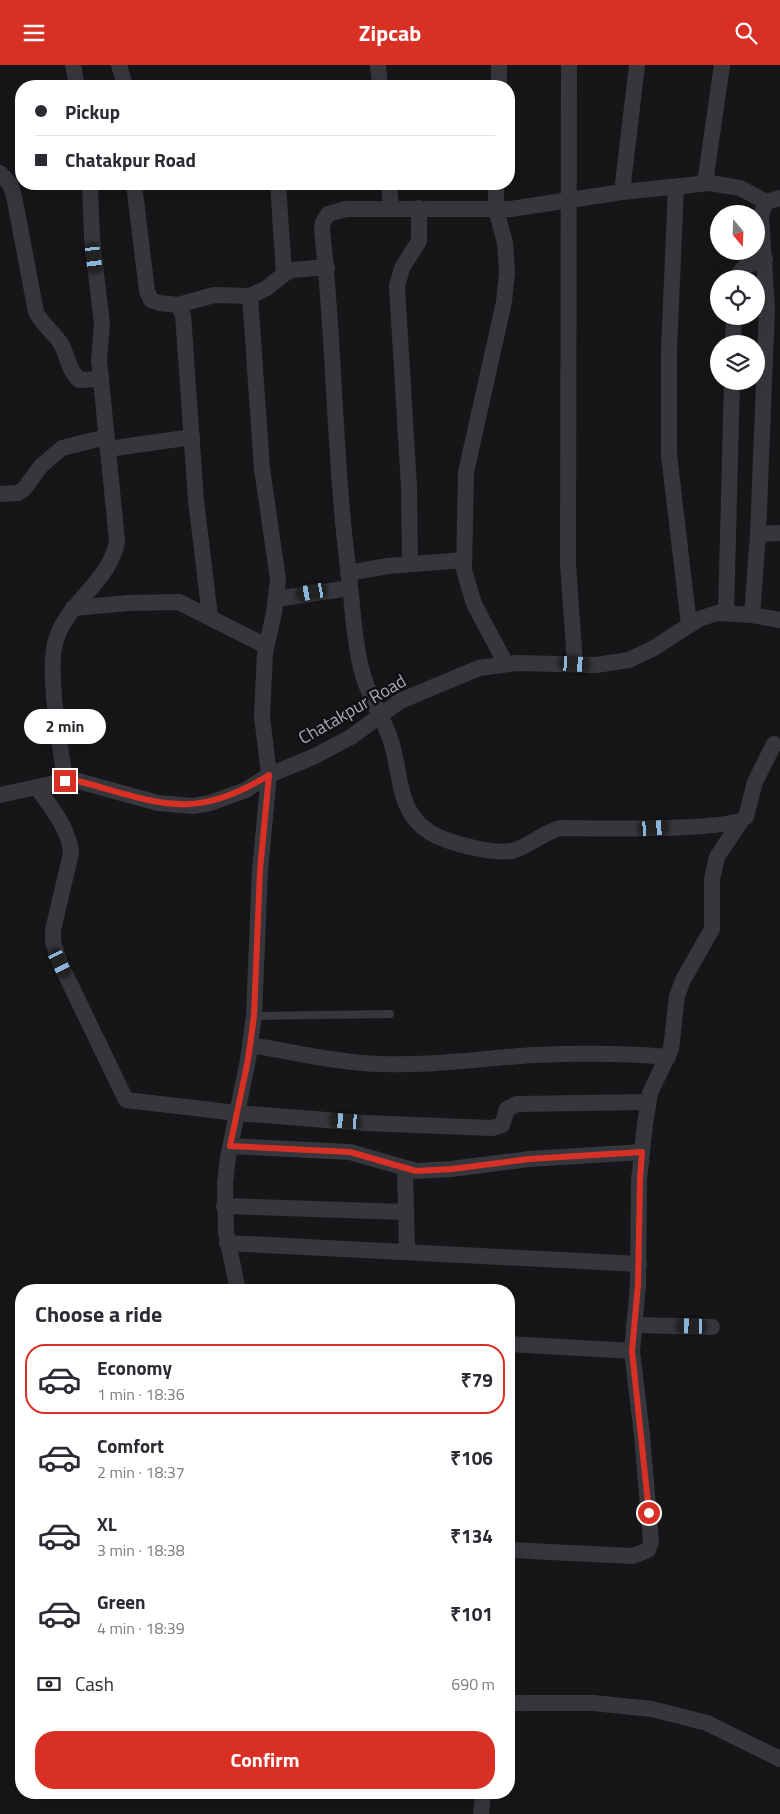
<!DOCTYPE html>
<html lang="en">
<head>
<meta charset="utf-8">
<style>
  :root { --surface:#fff; --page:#f2f2f3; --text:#2b2b33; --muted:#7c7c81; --line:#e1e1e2; --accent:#d93025 }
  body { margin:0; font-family:"Titillium Web",sans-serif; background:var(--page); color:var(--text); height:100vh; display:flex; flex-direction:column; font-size:19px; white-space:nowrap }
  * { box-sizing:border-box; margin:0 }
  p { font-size:16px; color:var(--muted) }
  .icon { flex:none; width:28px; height:28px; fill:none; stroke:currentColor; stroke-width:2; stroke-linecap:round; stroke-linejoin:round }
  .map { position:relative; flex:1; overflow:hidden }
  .sheet { position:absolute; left:15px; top:1219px; width:500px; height:515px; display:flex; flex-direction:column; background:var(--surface); border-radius:20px; box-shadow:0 5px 20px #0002 }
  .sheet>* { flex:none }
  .top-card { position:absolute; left:15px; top:15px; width:500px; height:110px; border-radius:20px; box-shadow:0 5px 20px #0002; display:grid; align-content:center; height:110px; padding:0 20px; background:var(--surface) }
  .needle { width:32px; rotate:161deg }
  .controls { position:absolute; left:710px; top:140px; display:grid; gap:10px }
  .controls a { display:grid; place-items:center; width:55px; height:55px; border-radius:50%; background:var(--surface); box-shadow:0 5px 20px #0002; font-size:25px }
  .end { position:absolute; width:22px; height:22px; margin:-11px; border:6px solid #d93025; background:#fff; box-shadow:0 0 0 2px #fff }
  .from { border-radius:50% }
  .bubble { position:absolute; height:35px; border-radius:18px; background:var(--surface); box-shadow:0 5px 20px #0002; font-size:16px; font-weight:700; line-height:35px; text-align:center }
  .car { position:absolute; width:15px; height:30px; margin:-15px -8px; border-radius:6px; box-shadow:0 0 4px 1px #0007; background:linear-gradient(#222 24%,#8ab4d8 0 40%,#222 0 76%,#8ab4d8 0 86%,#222 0) }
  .top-card b { display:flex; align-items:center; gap:18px; height:48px; font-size:19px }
  .top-card b+b { border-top:1px solid var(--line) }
  .top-card i { width:12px; height:12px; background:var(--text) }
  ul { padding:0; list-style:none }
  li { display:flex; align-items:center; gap:15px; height:70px; margin:0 10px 8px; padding:0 10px; border:2px solid transparent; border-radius:20px }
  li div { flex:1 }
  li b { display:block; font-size:19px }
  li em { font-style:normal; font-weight:700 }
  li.on { border-color:var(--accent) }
  li>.icon { width:45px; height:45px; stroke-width:1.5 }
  h2 { padding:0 20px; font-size:22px; line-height:60px }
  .pay { display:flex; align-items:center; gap:12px; height:55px; padding:0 20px; font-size:19px }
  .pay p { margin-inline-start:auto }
  .cta { display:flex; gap:10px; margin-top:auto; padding:10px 20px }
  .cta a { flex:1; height:58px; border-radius:20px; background:var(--accent); color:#fff; font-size:20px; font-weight:700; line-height:58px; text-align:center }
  header { display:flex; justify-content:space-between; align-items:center; height:65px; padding:0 20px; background:var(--accent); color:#fff; font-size:22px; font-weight:700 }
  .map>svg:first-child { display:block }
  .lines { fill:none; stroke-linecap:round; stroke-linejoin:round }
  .lane { stroke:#36373d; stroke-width:8 }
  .street { stroke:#36373d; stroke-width:16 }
  .route { stroke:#d93025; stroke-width:6 }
  .labels { text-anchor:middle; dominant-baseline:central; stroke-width:5; stroke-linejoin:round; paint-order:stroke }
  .street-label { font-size:18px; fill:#a7abb8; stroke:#111012 }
</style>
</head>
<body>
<header><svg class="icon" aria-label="menu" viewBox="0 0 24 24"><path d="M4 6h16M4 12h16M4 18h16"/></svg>Zipcab<svg class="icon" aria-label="search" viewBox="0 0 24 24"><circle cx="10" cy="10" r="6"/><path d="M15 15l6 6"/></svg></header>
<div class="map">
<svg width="780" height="1749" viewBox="0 0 780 1749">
  <rect width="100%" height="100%" fill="#161517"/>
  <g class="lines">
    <path class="lane" d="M254,951L390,949"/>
    <g class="street">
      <path d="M73,0L77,21"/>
      <path d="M119,0L125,21"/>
      <path d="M378,0L380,21"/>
      <path d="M569,0L568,500L575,599"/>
      <path d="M499,21V0"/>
      <path d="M0,108L10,119L14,131L36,247C42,260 54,267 61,279C68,291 68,305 79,315L101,314"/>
      <path d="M705,118L722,0"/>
      <path d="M134,119L147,226L151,235L159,238L178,240L183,250L196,435L210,552"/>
      <path d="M278,119L284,209"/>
      <path d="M389,119L391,144"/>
      <path d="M496,119V145L505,178L507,207L504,237L466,407L464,505L474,539L506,599"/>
      <path d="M676,122L669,285V390L689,560"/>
      <path d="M622,127L637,0"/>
      <path d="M766,137L740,123L710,118L622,127L511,144H346L328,149L323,157L322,165C335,280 334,396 349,511C353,544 354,578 363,610C369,632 382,651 390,673C402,706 395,747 431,768C448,778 497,791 515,785C531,780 544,767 560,763C589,763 730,767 746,752L755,717L774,679"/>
      <path d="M736,214C742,200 752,198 765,194"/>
      <path d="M178,240L214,230L250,231L267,223L284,209L292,205L327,202"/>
      <path d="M733,279L734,251"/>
      <path d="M108,384L192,372"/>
      <path d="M0,429L18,428L24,424L41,401L62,383L106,372"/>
      <path d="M758,469L780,468"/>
      <path d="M410,499L409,422L397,221L402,203L419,176V143"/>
      <path d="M348,508L388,501L464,495"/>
      <path d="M276,534L350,523"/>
      <path d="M73,543L129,538L179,537L266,581"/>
      <path d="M726,548L732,316"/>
      <path d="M752,550L758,469L767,243L761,150L766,137L780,133"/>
      <path d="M65,716C61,682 45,601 57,572C70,535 111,515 117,476L99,295L102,259L92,174L90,119"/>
      <path d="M37,722C51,743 69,763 71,788L53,865V877L60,898L126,1035L237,1048L364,1058L492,1063L502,1060L507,1044L517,1039L648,1037"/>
      <path d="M0,730L65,716H78L158,738L193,741L210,738L246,725L269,710L313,692L351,672L400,636L479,603L517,598L596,600L629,595L654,583L699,554L717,548L752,550L780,555"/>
      <path d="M250,980C294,987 338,998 382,999C433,1001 484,993 535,990C580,988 624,988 668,992"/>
      <path d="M230,1081L350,1087L416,1106L451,1104L529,1094L642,1087"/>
      <path d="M405,1104L407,1186"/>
      <path d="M224,1141L405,1147"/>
      <path d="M227,1178L639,1199"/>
      <path d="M238,1225L226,1168L225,1120L228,1092L248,995L254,951L260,805L269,710L262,651L265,588L274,548L278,514L262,404L250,231"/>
      <path d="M634,1260L712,1262"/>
      <path d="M509,1279L632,1286"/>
      <path d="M509,1485L633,1491L648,1485L651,1477L642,1370L632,1286L638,1220L639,1115L645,1059L650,1028L671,984L677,931L683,915L712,864V814L717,792L741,756"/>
      <path d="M509,1638H593L652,1644L707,1658L780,1694"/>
      <path d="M481,1749L483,1728"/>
    </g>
  </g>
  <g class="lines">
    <path class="route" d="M65,716H78C158,737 192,758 269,710L260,805L254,951L248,995L230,1081L350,1087L416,1106L452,1104L529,1094L642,1087L640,1115L638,1220L632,1286L649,1448"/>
  </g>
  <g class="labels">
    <g class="street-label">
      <text transform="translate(352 644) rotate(-30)">Chatakpur Road</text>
    </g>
  </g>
</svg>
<div class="controls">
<a><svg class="needle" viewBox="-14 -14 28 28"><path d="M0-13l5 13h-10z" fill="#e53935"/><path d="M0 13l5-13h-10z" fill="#7c7c81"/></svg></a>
<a><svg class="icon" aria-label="locate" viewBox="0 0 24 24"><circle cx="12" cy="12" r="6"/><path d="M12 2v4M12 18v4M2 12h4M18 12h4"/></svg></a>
<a><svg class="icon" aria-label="layers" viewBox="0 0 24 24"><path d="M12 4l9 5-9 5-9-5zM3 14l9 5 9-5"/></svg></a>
</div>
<i class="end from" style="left:649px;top:1448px"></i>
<i class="end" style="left:65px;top:716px"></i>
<div class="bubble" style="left:24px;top:644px;width:82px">2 min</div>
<i class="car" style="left:94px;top:193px;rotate:173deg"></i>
<i class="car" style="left:312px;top:527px;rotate:260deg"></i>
<i class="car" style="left:575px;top:599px;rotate:93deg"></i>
<i class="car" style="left:654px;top:763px;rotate:86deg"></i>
<i class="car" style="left:60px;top:898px;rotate:154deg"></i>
<i class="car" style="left:346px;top:1056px;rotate:274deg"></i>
<i class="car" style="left:692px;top:1261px;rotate:271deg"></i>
<div class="top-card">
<b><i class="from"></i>Pickup</b>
<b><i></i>Chatakpur Road</b>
</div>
<section class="sheet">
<h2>Choose a ride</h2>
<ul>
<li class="on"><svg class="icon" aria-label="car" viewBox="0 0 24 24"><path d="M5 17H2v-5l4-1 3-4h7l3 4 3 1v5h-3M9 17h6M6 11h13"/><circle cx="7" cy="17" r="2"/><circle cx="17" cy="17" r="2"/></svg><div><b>Economy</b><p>1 min · 18:36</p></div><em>₹79</em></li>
<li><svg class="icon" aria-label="car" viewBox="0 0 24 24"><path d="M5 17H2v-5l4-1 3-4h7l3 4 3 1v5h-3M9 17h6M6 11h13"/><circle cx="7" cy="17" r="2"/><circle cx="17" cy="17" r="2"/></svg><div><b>Comfort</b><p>2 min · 18:37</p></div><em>₹106</em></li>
<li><svg class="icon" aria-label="car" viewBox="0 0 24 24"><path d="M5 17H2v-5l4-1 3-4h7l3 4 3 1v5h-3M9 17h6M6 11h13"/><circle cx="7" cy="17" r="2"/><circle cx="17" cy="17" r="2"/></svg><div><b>XL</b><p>3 min · 18:38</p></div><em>₹134</em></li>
<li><svg class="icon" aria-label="car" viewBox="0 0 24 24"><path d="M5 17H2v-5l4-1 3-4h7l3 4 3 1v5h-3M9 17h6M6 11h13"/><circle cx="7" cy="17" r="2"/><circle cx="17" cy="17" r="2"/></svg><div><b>Green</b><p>4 min · 18:39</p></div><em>₹101</em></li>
</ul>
<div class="pay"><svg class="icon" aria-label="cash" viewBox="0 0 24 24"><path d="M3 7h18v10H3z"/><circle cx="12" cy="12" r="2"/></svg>Cash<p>690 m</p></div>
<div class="cta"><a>Confirm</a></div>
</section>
</div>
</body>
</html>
